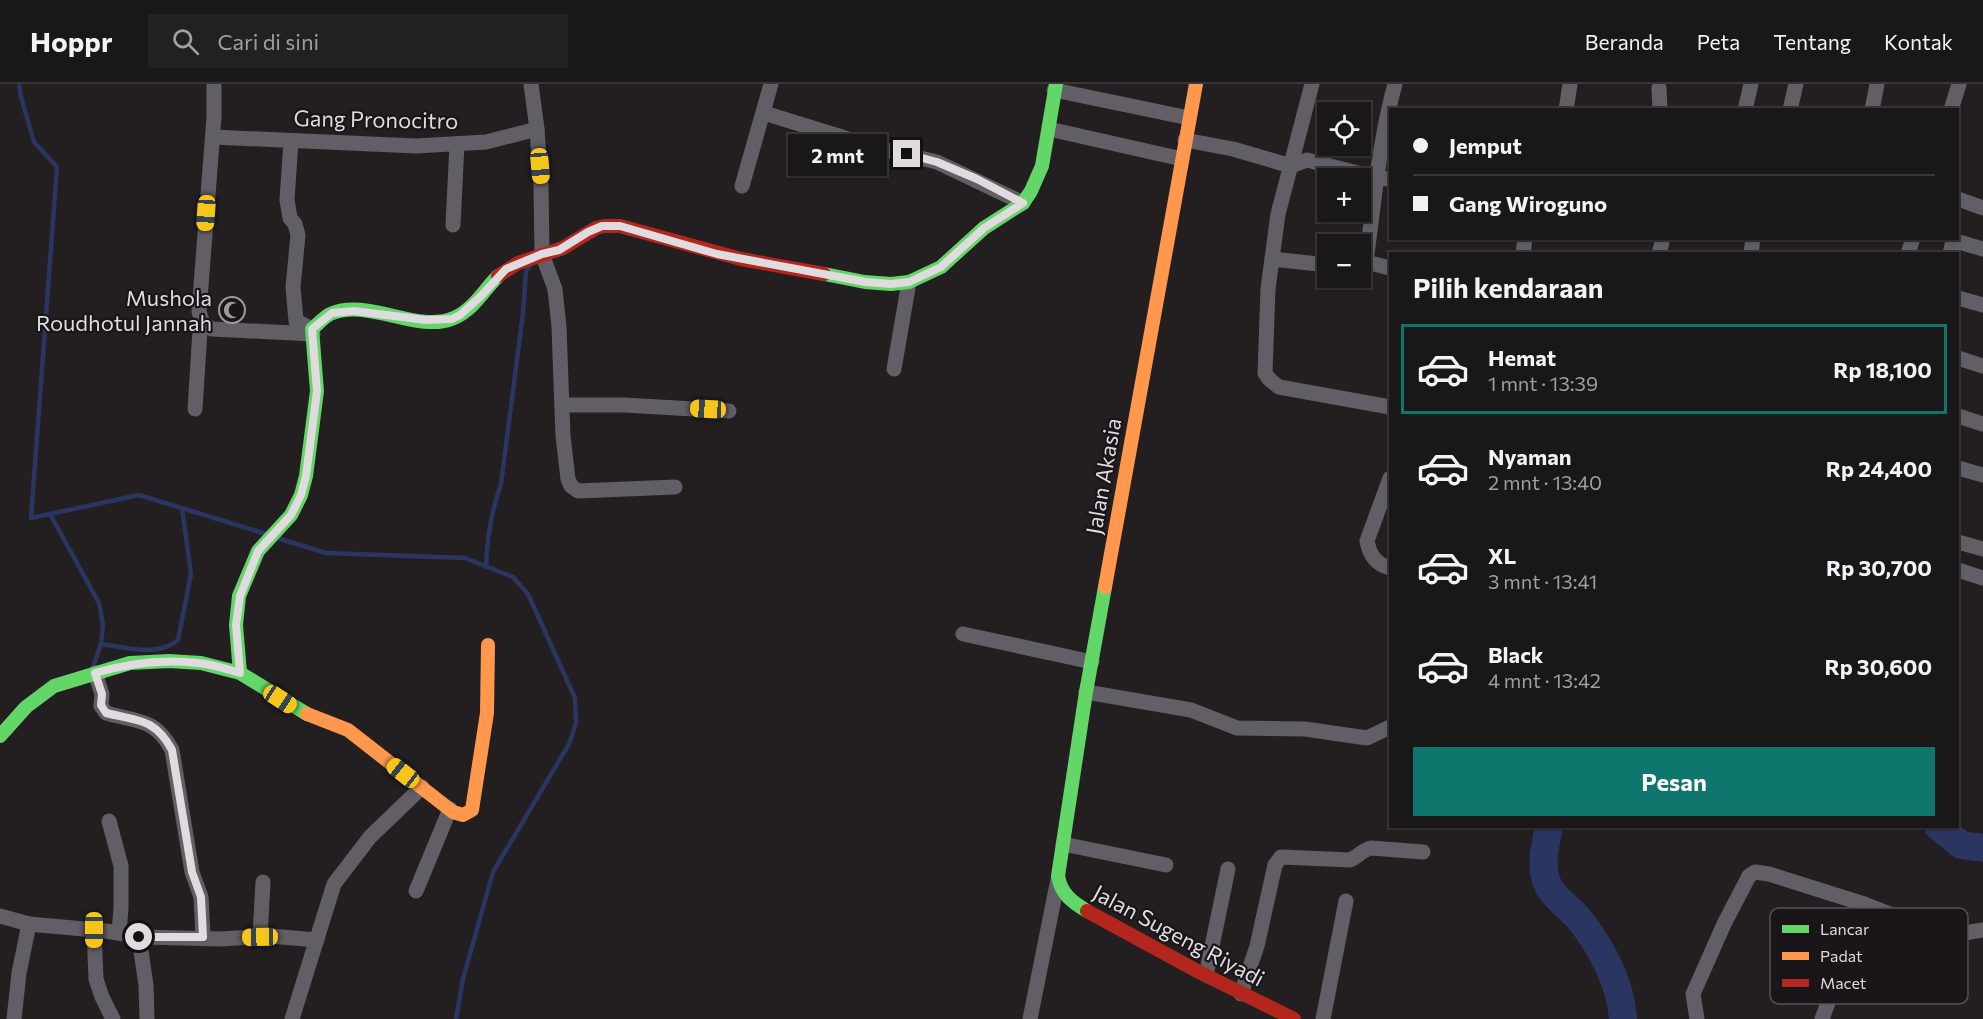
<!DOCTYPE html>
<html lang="id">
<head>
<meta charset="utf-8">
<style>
  :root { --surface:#1a1719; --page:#232022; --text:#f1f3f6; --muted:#9f9fa2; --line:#383638; --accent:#0f766e }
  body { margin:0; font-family:Commissioner,sans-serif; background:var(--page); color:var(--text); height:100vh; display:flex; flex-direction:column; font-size:22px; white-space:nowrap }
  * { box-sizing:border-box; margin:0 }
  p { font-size:20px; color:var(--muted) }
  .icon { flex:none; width:33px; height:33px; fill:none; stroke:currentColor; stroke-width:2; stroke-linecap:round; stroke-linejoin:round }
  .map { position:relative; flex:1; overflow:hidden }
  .details { position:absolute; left:1389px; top:168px; width:570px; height:576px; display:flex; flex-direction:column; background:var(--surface); border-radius:0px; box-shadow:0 2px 4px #0004,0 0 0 2px var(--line) }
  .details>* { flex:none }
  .banner { position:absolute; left:1389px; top:24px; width:570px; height:132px; border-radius:0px; box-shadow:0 2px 4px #0004,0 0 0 2px var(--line); display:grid; align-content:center; height:132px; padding:0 24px; background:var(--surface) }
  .controls { position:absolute; left:1317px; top:18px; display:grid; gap:12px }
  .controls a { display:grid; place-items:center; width:54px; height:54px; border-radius:0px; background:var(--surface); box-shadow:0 2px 4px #0004,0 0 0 2px var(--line); font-size:30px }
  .end { position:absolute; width:27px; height:27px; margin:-14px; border:8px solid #dfdbde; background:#111; box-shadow:0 0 0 3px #111 }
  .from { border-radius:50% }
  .bubble { position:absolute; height:42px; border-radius:0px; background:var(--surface); box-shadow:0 2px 4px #0004,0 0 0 2px var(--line); font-size:20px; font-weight:700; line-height:42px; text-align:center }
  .car { position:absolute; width:18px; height:36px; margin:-18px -9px; border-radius:8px; box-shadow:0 0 4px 2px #0007; background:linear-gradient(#f5c518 24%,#345 0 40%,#f5c518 0 76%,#345 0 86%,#f5c518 0) }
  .banner b { display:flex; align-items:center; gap:21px; height:57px; font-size:22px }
  .banner b+b { border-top:2px solid var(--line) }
  .banner i { width:15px; height:15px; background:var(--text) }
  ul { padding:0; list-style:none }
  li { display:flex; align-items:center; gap:18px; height:90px; margin:0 12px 9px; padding:0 12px; border:3px solid transparent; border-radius:0px }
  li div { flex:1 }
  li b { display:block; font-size:22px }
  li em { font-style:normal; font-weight:700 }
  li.selected { border-color:var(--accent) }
  li>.icon { width:54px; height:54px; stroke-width:1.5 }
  h2 { padding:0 24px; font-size:27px; line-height:72px }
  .button { display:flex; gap:12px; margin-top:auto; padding:12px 24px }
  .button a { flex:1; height:69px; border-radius:0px; background:var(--accent); color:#fff; font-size:24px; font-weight:700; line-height:69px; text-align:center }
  header { display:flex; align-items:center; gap:36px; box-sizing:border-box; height:84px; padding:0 30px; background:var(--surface); border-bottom:2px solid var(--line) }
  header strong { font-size:28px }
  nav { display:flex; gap:33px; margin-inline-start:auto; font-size:21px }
  .search { width:420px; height:54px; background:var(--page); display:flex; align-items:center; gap:15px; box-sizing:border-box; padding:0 21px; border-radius:0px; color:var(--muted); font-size:22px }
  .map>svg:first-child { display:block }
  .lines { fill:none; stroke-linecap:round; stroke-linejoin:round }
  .stream { stroke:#2b3562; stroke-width:4.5 }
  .river { stroke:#2b3562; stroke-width:28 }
  .street { stroke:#625e66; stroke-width:15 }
  .fast { stroke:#63d668; stroke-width:14 }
  .slow { stroke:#ff974d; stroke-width:14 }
  .jam { stroke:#b3261e; stroke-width:14 }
  .route { stroke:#dfdbde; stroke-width:8 }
  .labels { text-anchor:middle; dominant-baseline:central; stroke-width:4.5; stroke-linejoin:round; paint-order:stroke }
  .street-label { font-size:22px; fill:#dfdbde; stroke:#1a1518 }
  .poi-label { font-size:22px; fill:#dfdbde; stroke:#1a1518; text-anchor:end }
  .key { fill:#1a1518; stroke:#555053; stroke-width:1.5 }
  .key-label { font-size:16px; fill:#dfdbde }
</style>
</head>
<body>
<header>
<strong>Hoppr</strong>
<div class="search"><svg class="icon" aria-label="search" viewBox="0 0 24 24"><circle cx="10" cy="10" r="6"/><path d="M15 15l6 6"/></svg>Cari di sini</div>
<nav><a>Beranda</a><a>Peta</a><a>Tentang</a><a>Kontak</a></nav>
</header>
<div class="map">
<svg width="1983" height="935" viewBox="0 0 1983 935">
  <rect width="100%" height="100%" fill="#231f21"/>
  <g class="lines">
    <g class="stream">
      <path d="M19,0L21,13L34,58L57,83L31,434L139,411L266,450"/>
      <path d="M50,430L99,519L103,541L101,560"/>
      <path d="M277,454L326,469L465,474L513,493L528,510L575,614L576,639L569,660L493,788L463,895L456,935"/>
      <path d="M486,482C487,453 491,428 501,400L523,229L526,187L530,182"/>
      <path d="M93,583L101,560C126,564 158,573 178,556L191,490L182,424"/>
    </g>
    <g class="river">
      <path d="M1549,742C1546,759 1541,776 1545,793C1549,811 1568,822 1579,835C1601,862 1621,900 1623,935"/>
      <path d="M1938,742L1961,761L1983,764"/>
    </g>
    <g class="street">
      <path d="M214,0V33L199,228L203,239L212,245L313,250"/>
      <path d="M531,0L537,45L541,102L542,170L555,205L559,243L563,352L568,395L571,402L578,407L675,403"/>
      <path d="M1312,0L1278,130L1268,205L1265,289L1269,295L1279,303L1390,323"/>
      <path d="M1659,4L1660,26"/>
      <path d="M1054,6L1189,34"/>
      <path d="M1566,26L1570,0"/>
      <path d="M1745,26L1751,0"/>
      <path d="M1790,26L1796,0"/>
      <path d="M1872,26L1877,0"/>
      <path d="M1951,26L1959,0"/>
      <path d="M764,29L874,63L937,78L1023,119"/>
      <path d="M1049,45L1182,75"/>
      <path d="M213,53L416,62L486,58L537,45"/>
      <path d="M1185,56L1233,65L1291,82L1307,76L1377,94L1390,95"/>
      <path d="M291,57L287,116L290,134L295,140L298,151L293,203L296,237L312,245"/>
      <path d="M742,102L771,0"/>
      <path d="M1958,115L1983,124"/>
      <path d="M453,141L457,60"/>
      <path d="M1523,170L1525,154"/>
      <path d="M1659,170L1663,154"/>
      <path d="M1751,170L1753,154"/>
      <path d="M1908,170L1913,154"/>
      <path d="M1950,170L1952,161L1959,158L1983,165"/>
      <path d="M1272,175L1328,181"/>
      <path d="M1390,184L1366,178C1374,119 1379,58 1395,0"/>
      <path d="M1958,214L1983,221"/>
      <path d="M1958,274L1983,282"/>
      <path d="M894,285L909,198"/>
      <path d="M562,321H624L729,327"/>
      <path d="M195,325L200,246L203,239"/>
      <path d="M1958,332L1983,340"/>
      <path d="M1958,384L1983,391"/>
      <path d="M1390,394L1367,457C1370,472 1376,480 1390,484"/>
      <path d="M1958,458L1983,465"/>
      <path d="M1958,486L1983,494"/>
      <path d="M963,550L1092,578"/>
      <path d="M95,589L102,610L101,622L106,629C138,638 155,634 172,666L192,788L201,813L203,853"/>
      <path d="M1086,608L1191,626L1237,644L1305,645L1367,654L1390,643"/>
      <path d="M109,737L121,782V824L119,849"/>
      <path d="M1063,760L1166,781"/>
      <path d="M416,807L450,725"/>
      <path d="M0,832L29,840L19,889L14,935"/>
      <path d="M29,840L106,847L143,853L221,855L270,852L317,856"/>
      <path d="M94,846L96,895L102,913L113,935"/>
      <path d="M139,853L146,901L147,935"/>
      <path d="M260,853L263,798"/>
      <path d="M1206,891L1228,785"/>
      <path d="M1241,910L1257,862L1275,781L1281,773L1350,776C1358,773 1362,766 1371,764L1423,768"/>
      <path d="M292,935L334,800L370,753L422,703"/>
      <path d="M1030,935L1058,795"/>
      <path d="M1323,935L1346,817"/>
      <path d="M1697,935L1693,910L1724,840L1749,792L1755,788L1769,790L1864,820L1947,852L1983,846"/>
      <path d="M1822,935L1864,820"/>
    </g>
    <g class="fast">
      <path d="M824,190L865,198L891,200L909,198L941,183L984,144L1023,119L1031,107L1042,82L1056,0"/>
      <path d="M240,589L236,541L239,512L258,467L291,431L301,411L306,392L317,307L312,245C318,240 323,234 330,230C367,213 417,250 454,234C473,226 484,206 498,192"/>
      <path d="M0,652L26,623L54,602L130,579L169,577L201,579L240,589L307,630"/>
      <path d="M1087,827C1072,818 1061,810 1058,792L1086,608L1105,503"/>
    </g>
    <g class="slow">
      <path d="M1105,503L1196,0"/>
      <path d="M307,630L348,646L453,728L463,731L472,726L487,629L488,561"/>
    </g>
    <g class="jam">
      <path d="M498,192L518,179L563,164L596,144L604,142H620L741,175L824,190"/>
      <path d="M1087,827L1199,888L1294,935"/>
    </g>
  </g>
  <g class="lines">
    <path class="route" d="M139,853H203L201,813L192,788L172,666C155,634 138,637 106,629L101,621L102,610L95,589C129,579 163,575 198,579C212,580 226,585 240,589L236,541L240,512L258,467L291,431L301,411L306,392L317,307L312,245L332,229L354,227L426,236L452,235L460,231L480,213L506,185L542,170L559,166L588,148L602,142H620L717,170L866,198L891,200L909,198L941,183L984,144L1023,119L977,95L937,78L907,70"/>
  </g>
  <defs>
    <symbol id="mosque-ring" viewBox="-11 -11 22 22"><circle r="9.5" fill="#1a1518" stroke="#9d999c" stroke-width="1.5"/><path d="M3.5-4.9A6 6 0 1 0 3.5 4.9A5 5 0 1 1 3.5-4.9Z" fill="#9d999c"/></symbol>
  </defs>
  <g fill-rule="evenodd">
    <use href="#mosque-ring" x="217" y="211" width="30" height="30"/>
  </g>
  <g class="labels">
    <g class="street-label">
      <text transform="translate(376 35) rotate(1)">Gang Pronocitro</text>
      <text transform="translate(1103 392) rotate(-80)">Jalan Akasia</text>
      <text transform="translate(1179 851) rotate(28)">Jalan Sugeng Riyadi</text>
    </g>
    <g class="poi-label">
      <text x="212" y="213">Mushola<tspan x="212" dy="25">Roudhotul Jannah</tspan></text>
    </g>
  </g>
  <rect x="1770" y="824" width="198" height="96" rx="9" class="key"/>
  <rect x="1782" y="841" width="27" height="8" fill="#63d668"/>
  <rect x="1782" y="868" width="27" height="8" fill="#ff974d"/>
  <rect x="1782" y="895" width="27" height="8" fill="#b3261e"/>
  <g class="key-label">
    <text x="1820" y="851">Lancar</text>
    <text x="1820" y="878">Padat</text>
    <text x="1820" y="905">Macet</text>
  </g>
</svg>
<div class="controls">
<a><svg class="icon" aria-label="locate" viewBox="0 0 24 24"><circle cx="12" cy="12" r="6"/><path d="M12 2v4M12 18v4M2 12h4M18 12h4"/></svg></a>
<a>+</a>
<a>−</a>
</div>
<i class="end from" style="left:139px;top:853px"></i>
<i class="end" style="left:907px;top:70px"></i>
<div class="bubble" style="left:788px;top:50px;width:99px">2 mnt</div>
<i class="car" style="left:540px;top:82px;rotate:175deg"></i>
<i class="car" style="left:206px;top:129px;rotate:184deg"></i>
<i class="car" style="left:708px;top:325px;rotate:273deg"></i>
<i class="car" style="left:280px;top:615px;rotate:123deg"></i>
<i class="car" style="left:403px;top:689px;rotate:308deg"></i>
<i class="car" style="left:94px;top:846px;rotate:180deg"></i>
<i class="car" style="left:260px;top:853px;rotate:269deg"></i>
<div class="banner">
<b><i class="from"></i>Jemput</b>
<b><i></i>Gang Wiroguno</b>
</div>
<section class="details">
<h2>Pilih kendaraan</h2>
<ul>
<li class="selected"><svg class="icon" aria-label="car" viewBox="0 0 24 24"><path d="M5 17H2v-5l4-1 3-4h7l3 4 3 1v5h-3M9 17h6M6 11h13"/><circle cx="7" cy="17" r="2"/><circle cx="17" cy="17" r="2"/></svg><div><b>Hemat</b><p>1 mnt · 13:39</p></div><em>Rp 18,100</em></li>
<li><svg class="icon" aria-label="car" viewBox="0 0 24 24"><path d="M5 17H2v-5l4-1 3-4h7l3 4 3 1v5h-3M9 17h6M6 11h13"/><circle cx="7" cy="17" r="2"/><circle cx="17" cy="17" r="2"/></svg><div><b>Nyaman</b><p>2 mnt · 13:40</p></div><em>Rp 24,400</em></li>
<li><svg class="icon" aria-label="car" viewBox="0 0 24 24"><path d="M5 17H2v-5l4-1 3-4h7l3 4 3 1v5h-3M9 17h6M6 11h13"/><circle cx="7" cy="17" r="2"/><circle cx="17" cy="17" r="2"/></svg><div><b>XL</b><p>3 mnt · 13:41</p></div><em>Rp 30,700</em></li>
<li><svg class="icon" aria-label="car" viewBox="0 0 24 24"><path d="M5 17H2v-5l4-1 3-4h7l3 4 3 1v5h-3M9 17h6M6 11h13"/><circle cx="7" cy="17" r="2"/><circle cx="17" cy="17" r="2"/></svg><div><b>Black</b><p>4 mnt · 13:42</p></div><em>Rp 30,600</em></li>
</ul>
<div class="button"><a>Pesan</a></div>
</section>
</div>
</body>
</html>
